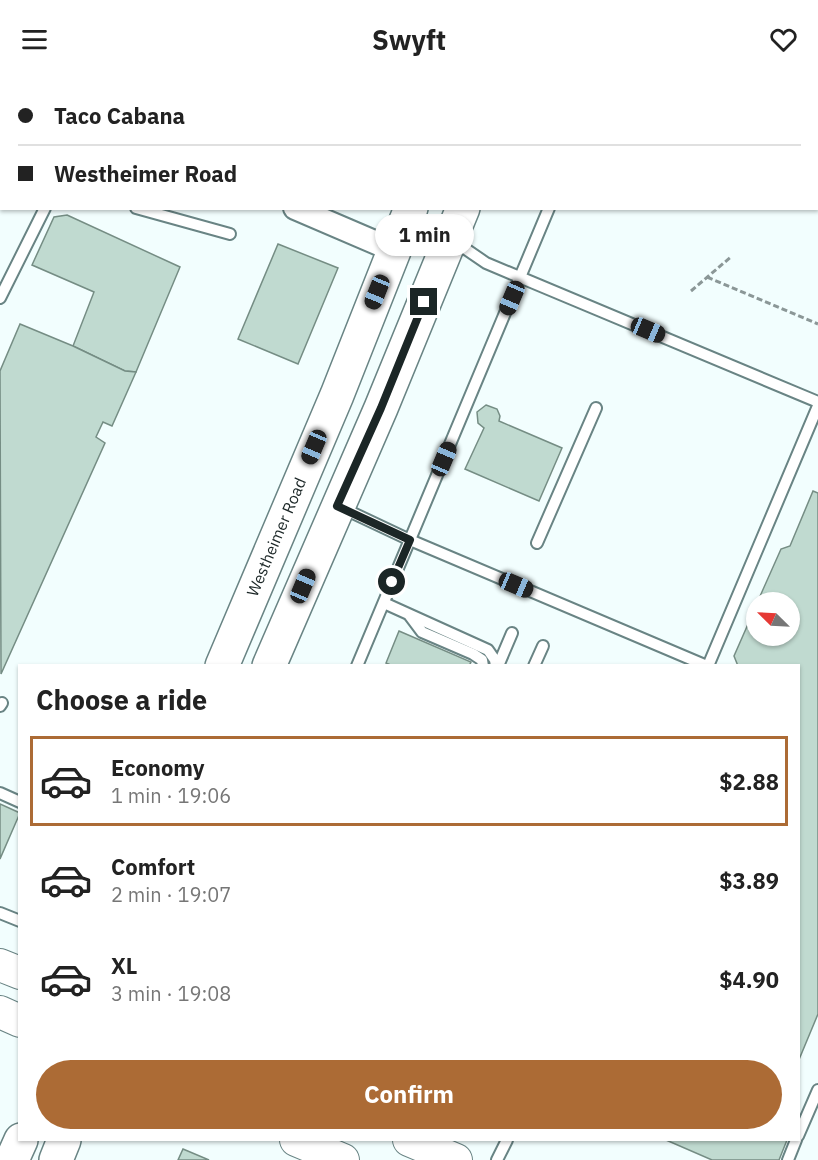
<!DOCTYPE html>
<html lang="en">
<head>
<meta charset="utf-8">
<style>
  :root { --surface:#fff; --page:#f2f2f2; --text:#222; --muted:#767676; --line:#e0e0e0; --accent:#ac6b35 }
  body { margin:0; font-family:"IBM Plex Sans",sans-serif; background:var(--page); color:var(--text); height:100vh; display:flex; flex-direction:column; font-size:22px; white-space:nowrap }
  * { box-sizing:border-box; margin:0 }
  p { font-size:20px; color:var(--muted) }
  .icon { flex:none; width:33px; height:33px; fill:none; stroke:currentColor; stroke-width:2; stroke-linecap:round; stroke-linejoin:round }
  .map { position:relative; flex:1; overflow:hidden }
  .side { position:absolute; left:18px; top:586px; width:782px; height:477px; display:flex; flex-direction:column; background:var(--surface); border-radius:0px; box-shadow:0 2px 4px #0004 }
  .side>* { flex:none }
  .guide { position:absolute; left:0px; top:0px; width:819px; height:132px; box-shadow:0 2px 4px #0004; display:grid; align-content:center; height:132px; padding:0 18px; background:var(--surface) }
  .needle { width:39px; rotate:294deg }
  .tools { position:absolute; left:746px; top:514px; display:grid; gap:12px }
  .tools a { display:grid; place-items:center; width:54px; height:54px; border-radius:50%; background:var(--surface); box-shadow:0 2px 4px #0004; font-size:30px }
  .end { position:absolute; width:27px; height:27px; margin:-14px; border:8px solid #1b2626; background:#fff; box-shadow:0 0 0 3px #fff }
  .from { border-radius:50% }
  .bubble { position:absolute; height:42px; border-radius:21px; background:var(--surface); box-shadow:0 2px 4px #0004; font-size:20px; font-weight:800; line-height:42px; text-align:center }
  .car { position:absolute; width:18px; height:36px; margin:-18px -9px; border-radius:8px; box-shadow:0 0 4px 2px #0007; background:linear-gradient(#222 24%,#8ab4d8 0 40%,#222 0 76%,#8ab4d8 0 86%,#222 0) }
  .guide b { display:flex; align-items:center; gap:21px; height:57px; font-size:22px }
  .guide b+b { border-top:2px solid var(--line) }
  .guide i { width:15px; height:15px; background:var(--text) }
  ul { padding:0; list-style:none }
  li { display:flex; align-items:center; gap:18px; height:90px; margin:0 12px 9px; padding:0 6px; border:3px solid transparent; border-radius:0px }
  li div { flex:1 }
  li b { display:block; font-size:22px }
  li em { font-style:normal; font-weight:800 }
  li.on { border-color:var(--accent) }
  li>.icon { width:54px; height:54px; stroke-width:1.5 }
  h2 { padding:0 18px; font-size:27px; line-height:72px }
  .cta { display:flex; gap:12px; margin-top:auto; padding:12px 18px }
  .cta a { flex:1; height:69px; border-radius:36px; background:var(--accent); color:#fff; font-size:24px; font-weight:800; line-height:69px; text-align:center }
  header { display:flex; justify-content:space-between; align-items:center; height:78px; padding:0 18px; background:var(--surface); font-size:27px; font-weight:800 }
  .map>svg:first-child { display:block }
  .building { fill:#c0dad0; stroke:#758d84; stroke-width:1.5 }
  .lines { fill:none; stroke-linecap:round; stroke-linejoin:round }
  .service-casing { stroke:#698484; stroke-width:14 }
  .minor-casing { stroke:#698484; stroke-width:26 }
  .secondary-casing { stroke:#698484; stroke-width:34 }
  .primary-casing { stroke:#698484; stroke-width:36 }
  .path { stroke:#8b9797; stroke-width:3; stroke-dasharray:6 3; stroke-linecap:butt }
  .service { stroke:#fff; stroke-width:10 }
  .minor { stroke:#fff; stroke-width:22 }
  .secondary { stroke:#fff; stroke-width:32 }
  .primary { stroke:#fff; stroke-width:33 }
  .route { stroke:#1b2626; stroke-width:8 }
  .labels { text-anchor:middle; dominant-baseline:central; stroke-width:6; stroke-linejoin:round; paint-order:stroke }
  .street-label { font-size:16px; fill:#1b2626; stroke:#fff }
</style>
</head>
<body>
<header><svg class="icon" aria-label="menu" viewBox="0 0 24 24"><path d="M4 6h16M4 12h16M4 18h16"/></svg>Swyft<svg class="icon" aria-label="heart" viewBox="0 0 24 24"><path d="M12 20l-8-8c-3-5 5-10 8-4 3-6 11-1 8 4z"/></svg></header>
<div class="map">
<svg width="818" height="1082" viewBox="0 0 818 1082">
  <rect width="100%" height="100%" fill="#f2fefe"/>
  <g class="building">
    <path d="M92,0H141L91,2Z"/>
    <path d="M0,5H2V45L0,44Z"/>
    <path d="M67,137L180,189L136,294L125,293L73,268L94,214L32,187L54,139Z"/>
    <path d="M278,166L338,190L298,286L238,261Z"/>
    <path d="M20,246L73,268L125,293L136,294L112,348L103,344L96,359L105,365L1,596L0,293Z"/>
    <path d="M486,327L497,331L500,338L499,343L562,370L539,423L465,391L484,350L478,345L477,334Z"/>
    <path d="M813,413L818,415V936L798,984V588H738L734,578L756,528V558H789V525H757L781,471L790,468Z"/>
    <path d="M399,553L471,584L469,588H393L386,585Z"/>
    <path d="M0,726L20,735L0,781Z"/>
    <path d="M666,1062H787L779,1082H712Z"/>
    <path d="M183,1071L209,1082H178Z"/>
  </g>
  <g class="lines">
    <defs>
      <g id="service">
        <path d="M317,0L320,2"/>
        <path d="M653,0L657,2"/>
        <path d="M84,2L85,0"/>
        <path d="M166,2L167,0"/>
        <path d="M230,2L231,0"/>
        <path d="M269,2V0"/>
        <path d="M412,2L413,0"/>
        <path d="M603,2L604,0"/>
        <path d="M723,2V0"/>
        <path d="M136,130L230,156"/>
        <path d="M454,163L486,185L818,324"/>
        <path d="M0,220L45,130"/>
        <path d="M340,429L410,462L707,588"/>
        <path d="M537,465L596,330"/>
        <path d="M384,525L488,572L495,582L496,588"/>
        <path d="M410,538L422,554L473,576L482,582L483,588"/>
        <path d="M357,588L549,130"/>
        <path d="M498,588L512,555"/>
        <path d="M534,588L543,568"/>
        <path d="M708,588L818,328"/>
        <path d="M0,628L2,625"/>
        <path d="M0,715L20,724"/>
        <path d="M0,835L20,843"/>
        <path d="M798,1058L818,1012"/>
        <path d="M497,1082L507,1062"/>
        <path d="M788,1082L796,1062"/>
      </g>
      <g id="minor">
        <path d="M0,89H2"/>
        <path d="M295,130L393,172"/>
      </g>
      <g id="secondary">
        <path d="M0,887L20,895"/>
        <path d="M0,934L20,943"/>
        <path d="M296,1062L343,1082"/>
        <path d="M409,1062L456,1082"/>
      </g>
      <g id="primary">
        <path d="M468,2L469,0"/>
        <path d="M519,2V0"/>
        <path d="M222,588L337,317L411,130"/>
        <path d="M269,588L381,330L463,130"/>
        <path d="M12,1082L21,1062"/>
        <path d="M56,1082L64,1062"/>
      </g>
    </defs>
    <use href="#service" class="service-casing"/>
    <use href="#minor" class="minor-casing"/>
    <use href="#secondary" class="secondary-casing"/>
    <use href="#primary" class="primary-casing"/>
    <g class="path">
      <path d="M707,199L818,246"/>
      <path d="M691,213L732,178"/>
    </g>
    <use href="#service" class="service"/>
    <use href="#minor" class="minor"/>
    <use href="#secondary" class="secondary"/>
    <use href="#primary" class="primary"/>
  </g>
  <g class="lines">
    <path class="route" d="M392,504L410,462L337,428L381,330L424,224"/>
  </g>
  <g class="labels">
    <g class="street-label">
      <text transform="translate(276 459) rotate(-67)">Westheimer Road</text>
    </g>
  </g>
</svg>
<div class="tools">
<a><svg class="needle" viewBox="-14 -14 28 28"><path d="M0-13l5 13h-10z" fill="#e53935"/><path d="M0 13l5-13h-10z" fill="#767676"/></svg></a>
</div>
<i class="end from" style="left:392px;top:504px"></i>
<i class="end" style="left:424px;top:224px"></i>
<div class="bubble" style="left:375px;top:136px;width:99px">1 min</div>
<i class="car" style="left:377px;top:214px;rotate:202deg"></i>
<i class="car" style="left:512px;top:220px;rotate:203deg"></i>
<i class="car" style="left:648px;top:252px;rotate:113deg"></i>
<i class="car" style="left:314px;top:369px;rotate:203deg"></i>
<i class="car" style="left:444px;top:381px;rotate:23deg"></i>
<i class="car" style="left:516px;top:507px;rotate:113deg"></i>
<i class="car" style="left:303px;top:508px;rotate:23deg"></i>
<div class="guide">
<b><i class="from"></i>Taco Cabana</b>
<b><i></i>Westheimer Road</b>
</div>
<section class="side">
<h2>Choose a ride</h2>
<ul>
<li class="on"><svg class="icon" aria-label="car" viewBox="0 0 24 24"><path d="M5 17H2v-5l4-1 3-4h7l3 4 3 1v5h-3M9 17h6M6 11h13"/><circle cx="7" cy="17" r="2"/><circle cx="17" cy="17" r="2"/></svg><div><b>Economy</b><p>1 min · 19:06</p></div><em>$2.88</em></li>
<li><svg class="icon" aria-label="car" viewBox="0 0 24 24"><path d="M5 17H2v-5l4-1 3-4h7l3 4 3 1v5h-3M9 17h6M6 11h13"/><circle cx="7" cy="17" r="2"/><circle cx="17" cy="17" r="2"/></svg><div><b>Comfort</b><p>2 min · 19:07</p></div><em>$3.89</em></li>
<li><svg class="icon" aria-label="car" viewBox="0 0 24 24"><path d="M5 17H2v-5l4-1 3-4h7l3 4 3 1v5h-3M9 17h6M6 11h13"/><circle cx="7" cy="17" r="2"/><circle cx="17" cy="17" r="2"/></svg><div><b>XL</b><p>3 min · 19:08</p></div><em>$4.90</em></li>
</ul>
<div class="cta"><a>Confirm</a></div>
</section>
</div>
</body>
</html>
